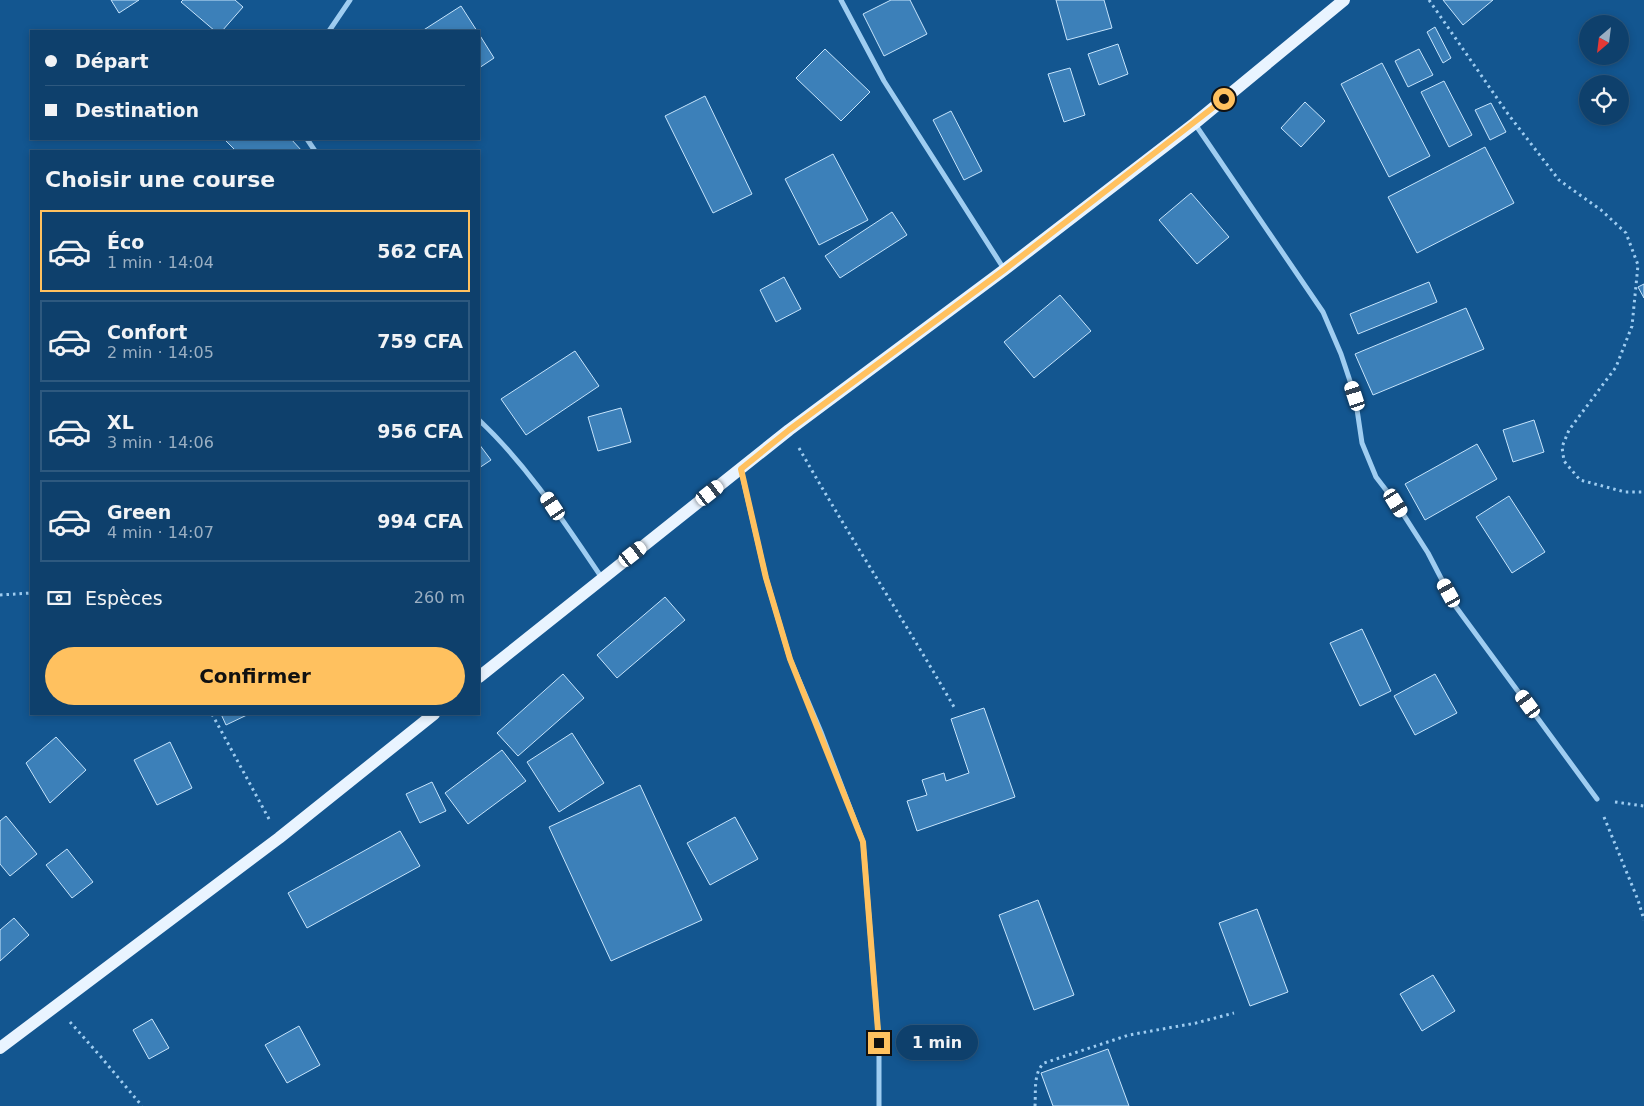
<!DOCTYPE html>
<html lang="fr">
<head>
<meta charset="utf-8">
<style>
  :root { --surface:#0e406c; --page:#174772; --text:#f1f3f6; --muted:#9bafc2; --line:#2e597f; --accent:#ffc15f }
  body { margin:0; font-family:"DejaVu Sans",sans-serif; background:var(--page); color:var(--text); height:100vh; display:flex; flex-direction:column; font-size:19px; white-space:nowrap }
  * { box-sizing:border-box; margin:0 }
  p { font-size:16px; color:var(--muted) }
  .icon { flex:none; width:28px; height:28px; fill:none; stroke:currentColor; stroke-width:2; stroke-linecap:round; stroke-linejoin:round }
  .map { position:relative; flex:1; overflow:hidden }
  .sheet { position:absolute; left:30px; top:150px; width:450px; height:565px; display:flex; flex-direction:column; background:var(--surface); border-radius:0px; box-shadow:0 2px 8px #0003,0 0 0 1px var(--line) }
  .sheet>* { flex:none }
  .top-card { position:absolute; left:30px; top:30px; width:450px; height:110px; border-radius:0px; box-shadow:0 2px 8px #0003,0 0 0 1px var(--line); display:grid; align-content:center; height:110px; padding:0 15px; background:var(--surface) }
  .needle { width:32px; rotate:208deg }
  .controls { position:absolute; left:1579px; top:15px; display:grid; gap:10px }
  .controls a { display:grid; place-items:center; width:50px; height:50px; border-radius:50%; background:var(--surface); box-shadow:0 2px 8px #0003,0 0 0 1px var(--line); font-size:25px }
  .end { position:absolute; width:22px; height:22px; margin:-11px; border:6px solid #ffc15f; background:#111; box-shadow:0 0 0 2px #111 }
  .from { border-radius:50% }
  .bubble { position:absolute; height:35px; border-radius:18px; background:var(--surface); box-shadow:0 2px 8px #0003,0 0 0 1px var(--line); font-size:16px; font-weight:800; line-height:35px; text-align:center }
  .car { position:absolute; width:15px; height:30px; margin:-15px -8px; border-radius:6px; box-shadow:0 0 4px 1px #0007; background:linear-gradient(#fff 24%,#345 0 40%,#fff 0 76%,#345 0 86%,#fff 0) }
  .top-card b { display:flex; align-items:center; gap:18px; height:48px; font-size:19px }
  .top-card b+b { border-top:1px solid var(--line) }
  .top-card i { width:12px; height:12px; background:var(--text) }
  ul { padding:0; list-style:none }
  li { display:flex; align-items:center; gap:15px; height:82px; margin:0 10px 8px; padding:0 5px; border:2px solid var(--line); border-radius:0px }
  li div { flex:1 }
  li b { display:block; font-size:19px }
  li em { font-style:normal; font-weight:800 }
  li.on { border-color:var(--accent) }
  li>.icon { width:45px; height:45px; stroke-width:1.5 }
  h2 { padding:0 15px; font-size:22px; line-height:60px }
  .pay { display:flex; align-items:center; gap:12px; height:55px; padding:0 15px; font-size:19px }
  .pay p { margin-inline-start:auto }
  .action { display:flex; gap:10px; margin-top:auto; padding:10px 15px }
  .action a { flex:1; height:58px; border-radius:30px; background:var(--accent); color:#111; font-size:20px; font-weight:800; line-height:58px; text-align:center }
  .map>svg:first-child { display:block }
  .building { fill:#3c80b9; stroke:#c6e4fc }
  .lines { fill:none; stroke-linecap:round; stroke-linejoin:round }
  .path { stroke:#9fcdf1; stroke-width:3; stroke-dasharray:2.5 4; stroke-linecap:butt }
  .minor { stroke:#9fcdf1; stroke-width:5 }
  .primary { stroke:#e9f4ff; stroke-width:12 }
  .route { stroke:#ffc15f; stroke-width:6 }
</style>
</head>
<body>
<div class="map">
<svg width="1644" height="1106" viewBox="0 0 1644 1106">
  <rect width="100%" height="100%" fill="#135690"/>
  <g class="building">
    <path d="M111,0H139L119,13Z"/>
    <path d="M183,0H235L243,7L222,31H215L181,2Z"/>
    <path d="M891,0H910L927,34L884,56L863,14Z"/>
    <path d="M1056,0H1104L1112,28L1067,40Z"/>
    <path d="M1443,0H1493L1463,25Z"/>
    <path d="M461,6L477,31H422Z"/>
    <path d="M1435,27L1451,58L1443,63L1427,32Z"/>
    <path d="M479,34L494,58L479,68Z"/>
    <path d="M1118,44L1128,74L1099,85L1088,54Z"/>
    <path d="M825,49L870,92L841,121L796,78Z"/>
    <path d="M1419,49L1433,75L1408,87L1395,61Z"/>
    <path d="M1382,63L1430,156L1389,177L1341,84Z"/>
    <path d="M1070,68L1085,115L1064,122L1048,74Z"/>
    <path d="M1444,81L1472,135L1449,147L1421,92Z"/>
    <path d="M705,96L752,194L713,213L665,116Z"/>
    <path d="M1305,102L1325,121L1301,147L1281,128Z"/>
    <path d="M1491,103L1506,132L1490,140L1475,110Z"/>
    <path d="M951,111L982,171L964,180L933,120Z"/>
    <path d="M224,139H291L302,151H236Z"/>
    <path d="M1485,147L1514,203L1417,253L1388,197Z"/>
    <path d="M833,154L868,220L819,245L785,179Z"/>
    <path d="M1191,193L1229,237L1197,264L1159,220Z"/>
    <path d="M892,212L907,235L840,278L825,256Z"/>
    <path d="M784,277L801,309L776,322L760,290Z"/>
    <path d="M1429,282L1437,302L1358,334L1350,314Z"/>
    <path d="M1644,284V298L1638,287Z"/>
    <path d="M1060,295L1091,331L1034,378L1004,342Z"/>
    <path d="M1466,308L1484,349L1373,395L1355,354Z"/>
    <path d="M575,351L599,386L526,435L501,399Z"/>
    <path d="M621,408L631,442L598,451L588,417Z"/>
    <path d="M1534,420L1544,452L1513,462L1503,430Z"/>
    <path d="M479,444L491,460L479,468Z"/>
    <path d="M1477,444L1497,479L1425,520L1405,484Z"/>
    <path d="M1509,496L1545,552L1512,573L1476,517Z"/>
    <path d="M665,597L685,620L617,678L597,655Z"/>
    <path d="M1362,629L1391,691L1360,706L1330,643Z"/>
    <path d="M563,674L584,698L518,756L497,733Z"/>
    <path d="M1435,674L1457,713L1415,735L1394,696Z"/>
    <path d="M984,708L1015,797L917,831L907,801L927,795L922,780L944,773L946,781L969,773L951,719Z"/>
    <path d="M221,714H249L226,725Z"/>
    <path d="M572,733L604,783L559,812L527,762Z"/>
    <path d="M56,737L86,770L50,803L26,763Z"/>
    <path d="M170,742L192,788L157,805L134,760Z"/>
    <path d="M502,750L526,781L468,824L445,793Z"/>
    <path d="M432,782L446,811L420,823L406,794Z"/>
    <path d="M640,785L702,920L611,961L549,827Z"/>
    <path d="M6,816L37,854L10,876L0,864V821Z"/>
    <path d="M735,817L758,859L710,885L687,843Z"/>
    <path d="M400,831L420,866L307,928L288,893Z"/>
    <path d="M67,849L93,882L72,898L46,865Z"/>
    <path d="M1038,900L1074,995L1034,1010L999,915Z"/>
    <path d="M1257,909L1288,992L1250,1006L1219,923Z"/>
    <path d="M14,918L29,935L0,961V930Z"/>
    <path d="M1433,975L1455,1011L1422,1031L1400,994Z"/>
    <path d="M152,1019L169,1048L149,1059L133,1030Z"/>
    <path d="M299,1026L320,1065L287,1083L265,1045Z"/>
    <path d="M1108,1049L1129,1106H1053L1041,1073Z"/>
  </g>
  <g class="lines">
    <g class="path">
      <path d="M1429,0L1508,114L1559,180L1601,210L1626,233L1638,265L1632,326L1616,367L1569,430L1562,447L1564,461L1580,480L1625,492H1644"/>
      <path d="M799,448C849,536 904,620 954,707"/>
      <path d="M0,595L31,593"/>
      <path d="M212,714L269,819"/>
      <path d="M1615,802L1644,806"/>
      <path d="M1604,817L1638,900L1644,920"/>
      <path d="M70,1022L101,1057L142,1106"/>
      <path d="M1035,1106C1036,1092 1033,1073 1044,1063L1129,1035L1196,1023L1234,1013"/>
    </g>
    <g class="minor">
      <path d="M841,0L884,81L1004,269"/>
      <path d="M329,31L350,0"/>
      <path d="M1195,124L1323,312L1341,354L1355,396L1362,443L1376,477L1396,503L1428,553L1456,607L1597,799"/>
      <path d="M307,139L315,151"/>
      <path d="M479,420C528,466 564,522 602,578"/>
      <path d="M741,470L766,578L790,659L821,732L863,842L879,1043V1106"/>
    </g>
    <g class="primary">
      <path d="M479,677L789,430L1004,270L1195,123L1344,0"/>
      <path d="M0,1048L279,838L434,714"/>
    </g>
  </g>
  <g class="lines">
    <path class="route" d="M879,1043L863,842L790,659L766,578L741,469L789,430L1004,270L1224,99"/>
  </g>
</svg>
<div class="controls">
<a><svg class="needle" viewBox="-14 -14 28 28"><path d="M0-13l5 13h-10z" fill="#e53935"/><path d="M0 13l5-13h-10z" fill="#9bafc2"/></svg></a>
<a><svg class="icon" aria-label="locate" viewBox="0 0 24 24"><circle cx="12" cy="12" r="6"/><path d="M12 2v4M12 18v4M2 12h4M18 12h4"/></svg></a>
</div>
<i class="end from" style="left:1224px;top:99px"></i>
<i class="end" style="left:879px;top:1043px"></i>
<div class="bubble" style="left:896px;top:1025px;width:82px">1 min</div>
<i class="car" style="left:1355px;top:396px;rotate:342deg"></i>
<i class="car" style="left:710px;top:493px;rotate:52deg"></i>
<i class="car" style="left:1396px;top:503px;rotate:148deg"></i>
<i class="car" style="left:553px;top:506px;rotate:326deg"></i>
<i class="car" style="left:633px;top:554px;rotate:52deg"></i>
<i class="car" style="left:1449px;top:593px;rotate:331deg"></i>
<i class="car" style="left:1528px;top:704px;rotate:324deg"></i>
<div class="top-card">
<b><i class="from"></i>Départ</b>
<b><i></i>Destination</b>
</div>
<section class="sheet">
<h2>Choisir une course</h2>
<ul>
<li class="on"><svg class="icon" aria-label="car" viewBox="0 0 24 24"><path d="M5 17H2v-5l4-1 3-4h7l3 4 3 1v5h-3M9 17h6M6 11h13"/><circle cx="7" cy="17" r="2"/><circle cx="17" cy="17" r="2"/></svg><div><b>Éco</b><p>1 min · 14:04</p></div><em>562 CFA</em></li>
<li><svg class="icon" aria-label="car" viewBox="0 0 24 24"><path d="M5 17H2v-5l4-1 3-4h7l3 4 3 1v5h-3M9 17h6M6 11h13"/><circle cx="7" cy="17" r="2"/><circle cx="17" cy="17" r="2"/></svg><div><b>Confort</b><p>2 min · 14:05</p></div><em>759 CFA</em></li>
<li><svg class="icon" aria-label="car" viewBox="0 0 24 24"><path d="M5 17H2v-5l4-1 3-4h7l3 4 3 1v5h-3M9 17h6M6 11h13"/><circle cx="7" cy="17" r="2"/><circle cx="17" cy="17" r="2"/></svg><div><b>XL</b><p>3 min · 14:06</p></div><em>956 CFA</em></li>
<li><svg class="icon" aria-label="car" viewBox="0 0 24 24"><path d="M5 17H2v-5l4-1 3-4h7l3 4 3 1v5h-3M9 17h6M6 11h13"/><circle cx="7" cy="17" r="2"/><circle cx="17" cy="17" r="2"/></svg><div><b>Green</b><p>4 min · 14:07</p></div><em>994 CFA</em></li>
</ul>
<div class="pay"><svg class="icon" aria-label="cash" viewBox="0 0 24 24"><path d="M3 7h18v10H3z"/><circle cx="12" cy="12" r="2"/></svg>Espèces<p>260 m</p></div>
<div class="action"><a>Confirmer</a></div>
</section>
</div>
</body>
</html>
